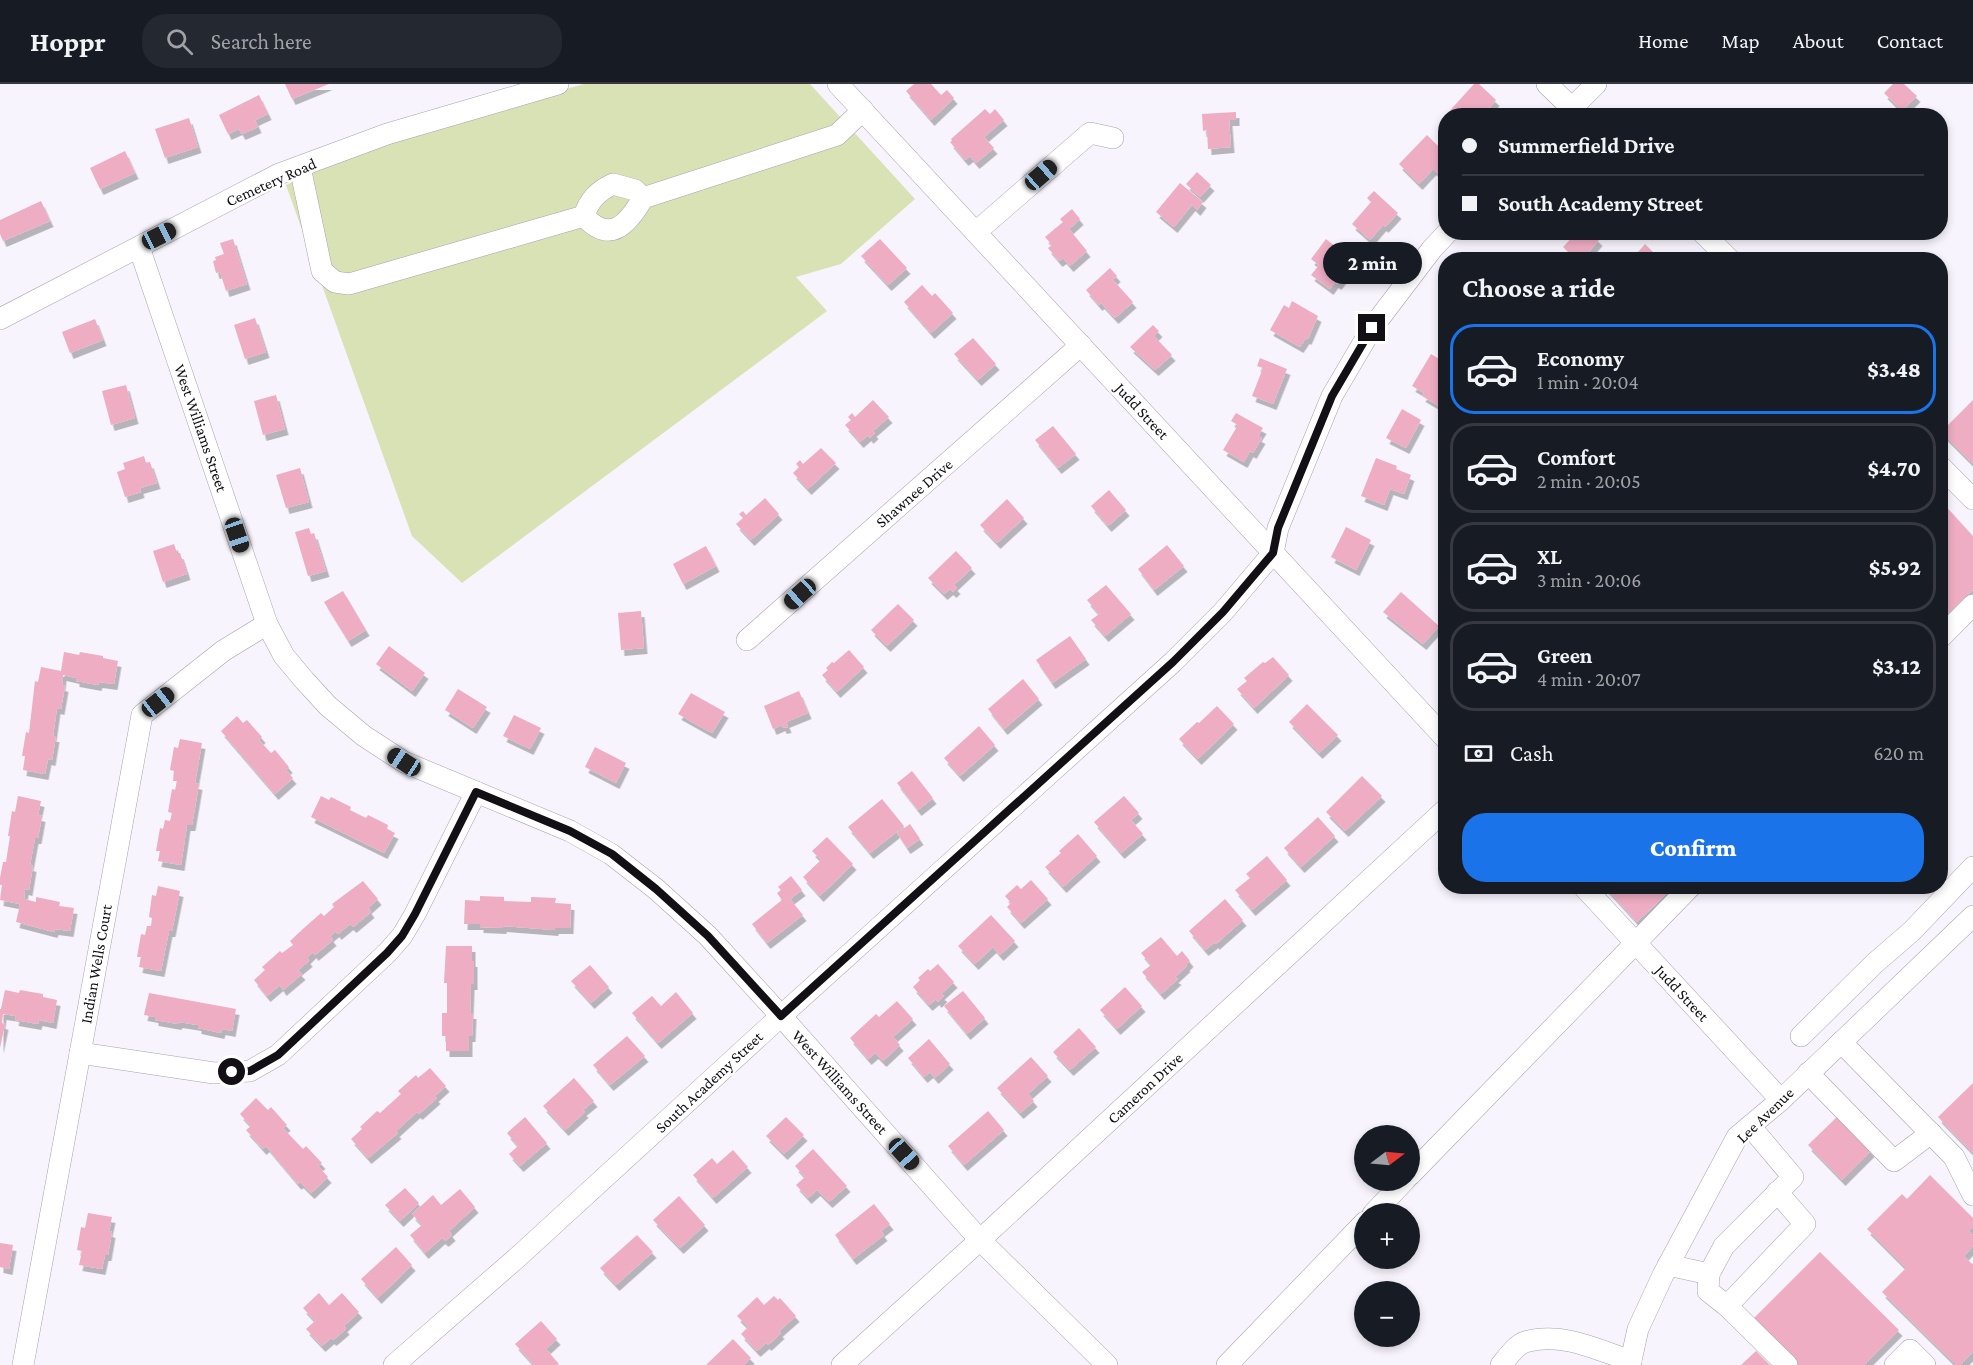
<!DOCTYPE html>
<html lang="en">
<head>
<meta charset="utf-8">
<style>
  :root { --surface:#171b24; --page:#242831; --text:#f1f3f6; --muted:#9ea1a6; --line:#363941; --accent:#1a73e8 }
  body { margin:0; font-family:"Crimson Pro",serif; background:var(--page); color:var(--text); height:100vh; display:flex; flex-direction:column; font-size:22px; white-space:nowrap }
  * { box-sizing:border-box; margin:0 }
  p { font-size:20px; color:var(--muted) }
  .icon { flex:none; width:33px; height:33px; fill:none; stroke:currentColor; stroke-width:2; stroke-linecap:round; stroke-linejoin:round }
  .map { position:relative; flex:1; overflow:hidden }
  .panel { position:absolute; left:1438px; top:168px; width:510px; height:642px; display:flex; flex-direction:column; background:var(--surface); border-radius:24px; box-shadow:0 3px 9px #0003 }
  .panel>* { flex:none }
  .hud { position:absolute; left:1438px; top:24px; width:510px; height:132px; border-radius:24px; box-shadow:0 3px 9px #0003; display:grid; align-content:center; height:132px; padding:0 24px; background:var(--surface) }
  .needle { width:39px; rotate:74deg }
  .tools { position:absolute; left:1354px; top:1041px; display:grid; gap:12px }
  .tools a { display:grid; place-items:center; width:66px; height:66px; border-radius:50%; background:var(--surface); box-shadow:0 3px 9px #0003; font-size:30px }
  .end { position:absolute; width:27px; height:27px; margin:-14px; border:8px solid #121015; background:#fff; box-shadow:0 0 0 3px #fff }
  .from { border-radius:50% }
  .bubble { position:absolute; height:42px; border-radius:21px; background:var(--surface); box-shadow:0 3px 9px #0003; font-size:20px; font-weight:800; line-height:42px; text-align:center }
  .car { position:absolute; width:18px; height:36px; margin:-18px -9px; border-radius:8px; box-shadow:0 0 4px 2px #0007; background:linear-gradient(#222 24%,#8ab4d8 0 40%,#222 0 76%,#8ab4d8 0 86%,#222 0) }
  .hud b { display:flex; align-items:center; gap:21px; height:57px; font-size:22px }
  .hud b+b { border-top:2px solid var(--line) }
  .hud i { width:15px; height:15px; background:var(--text) }
  ul { padding:0; list-style:none }
  li { display:flex; align-items:center; gap:18px; height:90px; margin:0 12px 9px; padding:0 12px; border:3px solid var(--line); border-radius:24px }
  li div { flex:1 }
  li b { display:block; font-size:22px }
  li em { font-style:normal; font-weight:800 }
  li.selected { border-color:var(--accent) }
  li>.icon { width:54px; height:54px; stroke-width:1.5 }
  h2 { padding:0 24px; font-size:27px; line-height:72px }
  .pay { display:flex; align-items:center; gap:15px; height:66px; padding:0 24px; font-size:22px }
  .pay p { margin-inline-start:auto }
  .cta { display:flex; gap:12px; margin-top:auto; padding:12px 24px }
  .cta a { flex:1; height:69px; border-radius:24px; background:var(--accent); color:#fff; font-size:24px; font-weight:800; line-height:69px; text-align:center }
  header { display:flex; align-items:center; gap:36px; box-sizing:border-box; height:84px; padding:0 30px; background:var(--surface); border-bottom:2px solid var(--line) }
  header strong { font-size:28px }
  nav { display:flex; gap:33px; margin-inline-start:auto; font-size:21px }
  .search { width:420px; height:54px; background:var(--page); display:flex; align-items:center; gap:15px; box-sizing:border-box; padding:0 21px; border-radius:24px; color:var(--muted); font-size:22px }
  .map>svg:first-child { display:block }
  .green { fill:#d9e2b5 }
  .building { fill:#eeadc2; filter:url(#shadow) }
  .lines { fill:none; stroke-linecap:round; stroke-linejoin:round }
  .minor-casing { stroke:#a8a1af; stroke-width:22 }
  .minor { stroke:#fff; stroke-width:21 }
  .route { stroke:#121015; stroke-width:8 }
  .labels { text-anchor:middle; dominant-baseline:central; stroke-width:5; stroke-linejoin:round; paint-order:stroke }
  .street-label { font-size:16px; fill:#121015; stroke:#fff }
</style>
</head>
<body>
<header>
<strong>Hoppr</strong>
<div class="search"><svg class="icon" aria-label="search" viewBox="0 0 24 24"><circle cx="10" cy="10" r="6"/><path d="M15 15l6 6"/></svg>Search here</div>
<nav><a>Home</a><a>Map</a><a>About</a><a>Contact</a></nav>
</header>
<div class="map">
<svg width="1973" height="1281" viewBox="0 0 1973 1281">
  <defs>
    <filter id="shadow"><feDropShadow dx="3.5" dy="6" stdDeviation="0" flood-color="#0004"/></filter>
  </defs>
  <rect width="100%" height="100%" fill="#f8f4fd"/>
  <path class="green" d="M584,0H810L915,115L841,180L796,193L827,227L462,499L412,452L286,101L342,76L494,25Z"/>
  <g class="building">
    <path d="M285,0H329L292,15Z"/>
    <path d="M914,0H931L941,11L947,6L954,14L931,36L906,7Z"/>
    <path d="M1474,0H1479L1496,16L1483,32H1445Z"/>
    <path d="M1893,0H1904L1917,12L1902,27L1884,9Z"/>
    <path d="M259,11L268,30L255,36L258,43L242,50L239,45L228,50L219,31Z"/>
    <path d="M985,25L990,30L995,25L1004,36L984,53L994,64L976,79L970,72L965,76L950,58L952,57L951,55Z"/>
    <path d="M1236,28V36H1229L1231,63L1208,65L1207,46L1203,47L1202,30Z"/>
    <path d="M189,34L198,63L165,74L155,45Z"/>
    <path d="M1427,51L1445,69L1442,72L1446,76V84L1439,91L1433,85L1419,100L1399,80Z"/>
    <path d="M125,67L135,89L100,105L90,84Z"/>
    <path d="M1197,88L1211,101L1200,113L1186,100Z"/>
    <path d="M1180,99L1203,118L1197,126L1192,121L1174,143L1156,128Z"/>
    <path d="M1374,107L1398,129L1385,143L1383,141L1370,156L1352,140L1371,118L1367,114Z"/>
    <path d="M41,117L50,137L3,157L0,150V136Z"/>
    <path d="M1072,125L1080,135L1069,145L1087,167L1070,182L1063,174L1059,177L1048,164L1052,161L1045,153L1063,138L1060,135Z"/>
    <path d="M1577,148H1591L1599,156L1582,176H1576L1563,163Z"/>
    <path d="M233,155L247,200L226,207L220,188L216,189L213,177L216,176L215,173L224,170L220,159Z"/>
    <path d="M880,155L907,184L888,201L861,172Z"/>
    <path d="M1326,155L1355,178L1338,200L1335,198L1330,205L1311,191L1319,181L1311,175Z"/>
    <path d="M1645,160L1661,176H1631Z"/>
    <path d="M1110,184L1117,192L1113,196L1133,218L1115,234L1101,219L1099,221L1086,206Z"/>
    <path d="M922,201L932,212L935,209L953,229L931,249L904,218Z"/>
    <path d="M1292,217L1318,232L1308,255L1306,254L1300,263L1270,246L1284,221L1289,224Z"/>
    <path d="M255,234L266,268L245,275L234,241Z"/>
    <path d="M95,235L103,256L70,269L62,248Z"/>
    <path d="M1153,241L1159,247L1154,252L1172,271L1155,286L1130,263Z"/>
    <path d="M973,254L996,280L978,296L954,270Z"/>
    <path d="M1431,270L1446,279V295L1443,300L1446,302V326L1422,312L1424,309L1412,302Z"/>
    <path d="M1260,274L1287,285L1273,320L1252,312L1263,284L1257,282Z"/>
    <path d="M126,301L135,334L111,341L102,307Z"/>
    <path d="M276,311L285,345L263,351L254,317Z"/>
    <path d="M873,316L889,333L873,347L875,349L870,354L868,351L860,358L845,341L851,336L848,333L852,329L855,333Z"/>
    <path d="M1973,316V380L1941,348Z"/>
    <path d="M1402,325L1421,336L1406,364L1386,354Z"/>
    <path d="M1236,329L1263,344L1258,352L1262,354L1253,369L1250,367L1244,378L1223,366L1238,341L1231,337Z"/>
    <path d="M1053,342L1076,370L1058,384L1035,356Z"/>
    <path d="M821,364L836,379L808,405L793,389L799,383L796,380L800,376L803,380Z"/>
    <path d="M144,372L146,379L150,378L157,399L140,404L141,408L125,413L117,388L125,385L123,379Z"/>
    <path d="M1376,374L1397,382L1396,385L1411,391L1404,410L1390,405L1384,421L1361,412Z"/>
    <path d="M300,384L309,418L286,424L276,391Z"/>
    <path d="M1109,406L1126,426L1108,442L1091,422Z"/>
    <path d="M765,414L779,430L751,456L736,440L743,434L739,430L743,427L746,431Z"/>
    <path d="M1007,415L1024,434L997,459L980,441Z"/>
    <path d="M1941,417L1973,452V506L1941,536Z"/>
    <path d="M1346,443L1371,456L1356,486L1331,473Z"/>
    <path d="M309,444L311,450L314,449L326,487L308,492L295,448Z"/>
    <path d="M174,460L177,469H180L187,490L163,498L153,467Z"/>
    <path d="M1167,461L1184,482L1154,506L1138,485Z"/>
    <path d="M706,462L716,482L683,500L673,480Z"/>
    <path d="M956,467L972,484L954,501L957,504L953,508L950,505L944,510L928,494Z"/>
    <path d="M1106,501L1131,530L1105,552L1091,536L1099,530L1087,516Z"/>
    <path d="M343,507L366,546L348,557L324,518Z"/>
    <path d="M1401,508L1439,542L1423,560L1383,528Z"/>
    <path d="M898,520L914,536L887,562L871,546Z"/>
    <path d="M641,527L644,564L621,566L618,529Z"/>
    <path d="M1070,552L1086,575L1052,599L1036,576Z"/>
    <path d="M389,562L425,589L412,607L376,580Z"/>
    <path d="M849,566L864,583L837,608L822,591L828,586L826,584L832,578L834,579Z"/>
    <path d="M64,568L79,571L80,568L103,572V574L118,577L114,600L99,598L98,601L76,597V594L63,591L62,601L65,602L61,625L57,624L53,652H56L52,676L48,675L45,690L23,686L25,672H22L26,648L29,649L35,597L38,598L41,583L61,587Z"/>
    <path d="M1273,573L1289,591L1254,624L1237,605L1247,597L1244,594L1263,578L1265,579Z"/>
    <path d="M1023,595L1039,615L1004,645L988,625Z"/>
    <path d="M458,605L487,623L473,644L445,626Z"/>
    <path d="M799,607L808,629L786,638L788,643L783,644L782,641L773,645L764,622Z"/>
    <path d="M691,609L725,628L712,649L678,630Z"/>
    <path d="M1307,620L1338,651L1319,669L1289,638Z"/>
    <path d="M1217,622L1234,640L1198,675L1179,655L1197,638L1199,639Z"/>
    <path d="M514,631L541,644L530,665L503,652Z"/>
    <path d="M237,632L243,639L247,636L262,653L259,656L271,669L275,666L289,683L286,686L293,694L275,710L221,647Z"/>
    <path d="M979,642L995,661L960,692L944,674Z"/>
    <path d="M180,655L202,659L195,699L199,700L192,741H187L181,781L158,777L160,767H156L160,744L163,745L165,736L170,737L172,729L168,728L172,705L175,706L177,697H173L174,687L170,686L174,663L178,664Z"/>
    <path d="M595,663L626,679L616,699L585,683Z"/>
    <path d="M912,687L933,714L918,726L897,699Z"/>
    <path d="M1362,692L1382,712L1345,747L1326,728Z"/>
    <path d="M18,712L41,717L38,731L42,732L38,754H35L30,781L33,782L29,806L25,805L24,815L36,818V813L60,818L59,822L74,824L70,847L55,845L54,848L16,838L20,820L0,816L2,801H0V794L3,778H6L10,752H8L12,727L15,728Z"/>
    <path d="M321,712L329,716L331,713L351,723L350,726L366,734L368,731L388,741L387,745L395,749L384,769L311,733Z"/>
    <path d="M1124,712L1139,729L1131,736L1143,750L1121,769L1094,738Z"/>
    <path d="M882,715L904,742L870,769L848,743Z"/>
    <path d="M1318,733L1335,752L1301,783L1284,764Z"/>
    <path d="M910,740L920,755L907,764L897,749Z"/>
    <path d="M1078,750L1097,772L1063,803L1045,783L1061,769L1059,767Z"/>
    <path d="M827,753L853,780L820,812L803,793L821,776L812,767Z"/>
    <path d="M1267,772L1287,796L1252,826L1235,806L1250,794L1246,790Z"/>
    <path d="M791,792L802,806L790,815L803,831L767,859L752,840L782,816L777,809L781,806L778,803Z"/>
    <path d="M1031,796L1048,815L1021,839L1007,823L1011,819L1005,812L1017,801L1021,805Z"/>
    <path d="M363,797L378,815L368,824L371,828L353,843L350,840L338,850L336,847L330,852L333,856L315,871L313,868L307,874L309,877L298,886L302,890L283,906L280,901L267,912L254,896L265,886L262,883L280,867L282,869L293,861L290,857L304,844L321,829L324,832L334,823L332,820Z"/>
    <path d="M158,802L180,807L172,847H169L161,887L139,883L141,873H137L141,850L145,851L147,842H151L152,834L149,833L152,811L156,812Z"/>
    <path d="M1604,802H1674L1637,838Z"/>
    <path d="M480,812L504,813V817L531,818V813L556,814L555,819L571,820L570,844H555V846L503,842V844L480,843V840H464L465,816L480,817Z"/>
    <path d="M1225,815L1243,836L1216,860L1215,858L1205,866L1189,847Z"/>
    <path d="M991,831L1015,857L1000,871L993,863L975,880L958,862Z"/>
    <path d="M1161,853L1177,872L1182,867L1190,877L1186,881L1187,882L1175,893L1178,895L1161,910L1142,888L1151,881L1141,869Z"/>
    <path d="M446,862H472V877H474V900H471L470,929H473L472,952H469V967H446V952H442V929H447V899H444Z"/>
    <path d="M938,880L954,898L941,910L944,912L938,918L936,915L929,921L913,903L920,896L918,894L928,885L930,887Z"/>
    <path d="M590,881L609,903L591,919L571,897Z"/>
    <path d="M1125,903L1142,922L1117,945L1100,926Z"/>
    <path d="M5,906L19,909L20,906L43,910V913L57,916L53,939L39,936L38,940L15,936L16,932L3,930L2,939L5,940L0,964V925H1Z"/>
    <path d="M963,907L985,934L967,950L944,922Z"/>
    <path d="M676,908L693,929L658,959L632,929L652,912L661,922Z"/>
    <path d="M149,909L236,925L232,947L222,945L221,949L198,944V941L179,938L178,940L155,936V933L144,931Z"/>
    <path d="M897,917L913,935L893,953L900,961L883,977L875,969L868,975L850,954L876,930L879,933Z"/>
    <path d="M1079,944L1096,963L1070,986L1053,968Z"/>
    <path d="M627,952L645,972L610,1001L593,981Z"/>
    <path d="M929,955L950,980L935,994L930,988L924,993L908,974Z"/>
    <path d="M1031,973L1048,992L1028,1010L1034,1017L1020,1029L997,1004Z"/>
    <path d="M430,984L446,1002L435,1012L437,1014L419,1030L417,1028L396,1047L398,1049L368,1074L351,1055L362,1045L360,1043L377,1027L380,1029L401,1010L398,1007L416,991L418,994Z"/>
    <path d="M574,994L594,1017L583,1026L585,1028L565,1046L543,1022Z"/>
    <path d="M1973,999V1069L1938,1033Z"/>
    <path d="M256,1014L268,1026L271,1023L287,1041L283,1044L303,1065L306,1062L322,1079L318,1082L328,1093L311,1109L300,1098L298,1100L266,1062L263,1065L246,1046L251,1042L240,1030Z"/>
    <path d="M988,1027L1004,1046L964,1081L948,1062Z"/>
    <path d="M1838,1032L1871,1067L1842,1096L1808,1061Z"/>
    <path d="M525,1033L547,1059L520,1082L509,1070L518,1062L507,1049Z"/>
    <path d="M786,1033L804,1051L784,1070L766,1052Z"/>
    <path d="M813,1065L847,1102L829,1118L817,1106L808,1114L796,1101L805,1093L795,1082Z"/>
    <path d="M733,1066L748,1083L713,1114L693,1091L712,1074L717,1080Z"/>
    <path d="M1930,1091L1973,1134V1143L1969,1147L1973,1151V1162L1964,1172L1972,1180L1973,1179V1268L1960,1281H1956L1882,1208L1906,1184L1867,1145L1902,1110L1907,1115Z"/>
    <path d="M405,1104L419,1119L400,1137L385,1121Z"/>
    <path d="M460,1105L475,1123L449,1147L452,1151L445,1157L442,1154L425,1169L410,1151L422,1141L412,1130L433,1111L441,1121Z"/>
    <path d="M679,1112L705,1141L680,1164L653,1136Z"/>
    <path d="M874,1120L890,1140L881,1147L884,1151L853,1175L835,1151Z"/>
    <path d="M88,1129L112,1133L109,1147L112,1148L108,1171H105L102,1185L79,1181L82,1167L77,1166L81,1143L85,1144Z"/>
    <path d="M637,1151L653,1168L616,1201L600,1184Z"/>
    <path d="M0,1159L13,1161L9,1185L0,1183Z"/>
    <path d="M396,1163L412,1181L378,1214L361,1195Z"/>
    <path d="M1820,1168L1899,1246L1864,1281H1794L1750,1238Z"/>
    <path d="M319,1209L329,1221L342,1209L359,1228L344,1242L346,1245L333,1256L331,1254L322,1262L306,1245L315,1237L303,1224Z"/>
    <path d="M774,1212L778,1216L780,1214L796,1232L779,1247L781,1249L768,1261L766,1259L757,1267L741,1250L748,1243L737,1232L757,1213L764,1221Z"/>
    <path d="M541,1237L557,1255L546,1265L559,1280L557,1281H534L515,1260Z"/>
    <path d="M733,1255L751,1274L744,1281H706Z"/>
    <path d="M1756,1267L1770,1281H1741Z"/>
  </g>
  <g class="lines">
    <defs>
      <g id="minor">
        <path d="M838,0L1446,655"/>
        <path d="M1547,0L1580,32"/>
        <path d="M1564,32L1596,0"/>
        <path d="M300,83L322,187L335,198L349,200L584,132C610,161 628,140 643,114L837,51L863,26"/>
        <path d="M584,132C589,116 598,107 613,100L635,106L643,114"/>
        <path d="M976,148L1090,49L1113,54"/>
        <path d="M1702,148L1730,176"/>
        <path d="M139,163L267,540L284,572L305,597L328,622L364,652L404,678L570,747L611,770L656,805L708,852L781,932L980,1156L1107,1281"/>
        <path d="M0,235L279,90L387,50L558,0"/>
        <path d="M1941,383L1973,415"/>
        <path d="M1941,553L1973,521"/>
        <path d="M747,556L1081,261"/>
        <path d="M1583,802L1781,1016"/>
        <path d="M1801,952L1875,879L1912,847L1973,783"/>
        <path d="M1841,958L1954,1073L1973,1111"/>
        <path d="M80,969L214,989L250,987L278,971L387,869L402,852L415,830L476,708"/>
        <path d="M1808,989L1894,1077L1931,1049"/>
        <path d="M1410,1091L1691,802"/>
        <path d="M1373,1130L1405,1096"/>
        <path d="M1668,1181L1709,1190L1724,1162L1793,1093L1750,1042"/>
        <path d="M1709,1190L1708,1207L1727,1222L1805,1140L1777,1108"/>
        <path d="M1727,1222L1787,1281"/>
        <path d="M23,1281L142,631L223,567L267,540"/>
        <path d="M394,1281L519,1172L781,932L1173,578L1223,528L1273,469L1278,444L1332,312L1372,244L1432,165L1448,148"/>
        <path d="M842,1281L980,1156L1446,725"/>
        <path d="M1227,1281L1365,1138"/>
        <path d="M1501,1281C1507,1274 1516,1261 1525,1258C1561,1247 1598,1266 1631,1277"/>
        <path d="M1630,1281L1638,1245L1663,1191L1737,1053L1781,1016L1973,832"/>
        <path d="M1895,1281L1910,1266L1925,1281"/>
      </g>
    </defs>
    <use href="#minor" class="minor-casing"/>
    <use href="#minor" class="minor"/>
  </g>
  <g class="lines">
    <path class="route" d="M232,988L250,987L278,971L387,869L402,852L415,830L476,708L570,747L612,770L656,805L708,852L781,932L1173,578L1223,528L1273,469L1278,444L1332,312L1372,244"/>
  </g>
  <g class="labels">
    <g class="street-label">
      <text transform="translate(271 98) rotate(-24)">Cemetery Road</text>
      <text transform="translate(1142 327) rotate(47)">Judd Street</text>
      <text transform="translate(201 344) rotate(71)">West Williams Street</text>
      <text transform="translate(914 409) rotate(-41)">Shawnee Drive</text>
      <text transform="translate(96 880) rotate(-80)">Indian Wells Court</text>
      <text transform="translate(1682 909) rotate(47)">Judd Street</text>
      <text transform="translate(709 998) rotate(-43)">South Academy Street</text>
      <text transform="translate(840 998) rotate(48)">West Williams Street</text>
      <text transform="translate(1145 1004) rotate(-43)">Cameron Drive</text>
      <text transform="translate(1765 1031) rotate(-44)">Lee Avenue</text>
    </g>
  </g>
</svg>
<div class="tools">
<a><svg class="needle" viewBox="-14 -14 28 28"><path d="M0-13l5 13h-10z" fill="#e53935"/><path d="M0 13l5-13h-10z" fill="#9ea1a6"/></svg></a>
<a>+</a>
<a>−</a>
</div>
<i class="end from" style="left:232px;top:988px"></i>
<i class="end" style="left:1372px;top:244px"></i>
<div class="bubble" style="left:1323px;top:158px;width:99px">2 min</div>
<i class="car" style="left:1041px;top:91px;rotate:49deg"></i>
<i class="car" style="left:159px;top:152px;rotate:63deg"></i>
<i class="car" style="left:237px;top:451px;rotate:161deg"></i>
<i class="car" style="left:800px;top:510px;rotate:228deg"></i>
<i class="car" style="left:158px;top:618px;rotate:52deg"></i>
<i class="car" style="left:404px;top:678px;rotate:303deg"></i>
<i class="car" style="left:904px;top:1070px;rotate:138deg"></i>
<div class="hud">
<b><i class="from"></i>Summerfield Drive</b>
<b><i></i>South Academy Street</b>
</div>
<section class="panel">
<h2>Choose a ride</h2>
<ul>
<li class="selected"><svg class="icon" aria-label="car" viewBox="0 0 24 24"><path d="M5 17H2v-5l4-1 3-4h7l3 4 3 1v5h-3M9 17h6M6 11h13"/><circle cx="7" cy="17" r="2"/><circle cx="17" cy="17" r="2"/></svg><div><b>Economy</b><p>1 min · 20:04</p></div><em>$3.48</em></li>
<li><svg class="icon" aria-label="car" viewBox="0 0 24 24"><path d="M5 17H2v-5l4-1 3-4h7l3 4 3 1v5h-3M9 17h6M6 11h13"/><circle cx="7" cy="17" r="2"/><circle cx="17" cy="17" r="2"/></svg><div><b>Comfort</b><p>2 min · 20:05</p></div><em>$4.70</em></li>
<li><svg class="icon" aria-label="car" viewBox="0 0 24 24"><path d="M5 17H2v-5l4-1 3-4h7l3 4 3 1v5h-3M9 17h6M6 11h13"/><circle cx="7" cy="17" r="2"/><circle cx="17" cy="17" r="2"/></svg><div><b>XL</b><p>3 min · 20:06</p></div><em>$5.92</em></li>
<li><svg class="icon" aria-label="car" viewBox="0 0 24 24"><path d="M5 17H2v-5l4-1 3-4h7l3 4 3 1v5h-3M9 17h6M6 11h13"/><circle cx="7" cy="17" r="2"/><circle cx="17" cy="17" r="2"/></svg><div><b>Green</b><p>4 min · 20:07</p></div><em>$3.12</em></li>
</ul>
<div class="pay"><svg class="icon" aria-label="cash" viewBox="0 0 24 24"><path d="M3 7h18v10H3z"/><circle cx="12" cy="12" r="2"/></svg>Cash<p>620 m</p></div>
<div class="cta"><a>Confirm</a></div>
</section>
</div>
</body>
</html>
